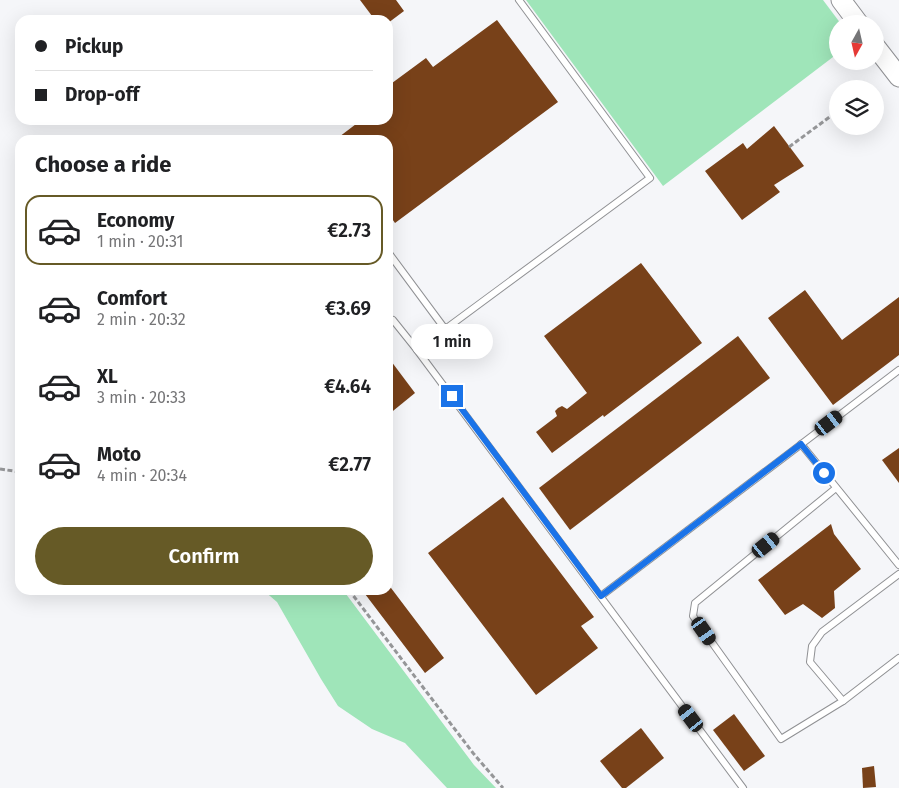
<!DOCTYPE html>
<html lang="en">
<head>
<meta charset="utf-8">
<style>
  :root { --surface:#fff; --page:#f6f6f6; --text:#202124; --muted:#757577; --line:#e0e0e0; --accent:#665a26 }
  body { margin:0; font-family:"Fira Sans",sans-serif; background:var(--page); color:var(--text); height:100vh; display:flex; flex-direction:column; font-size:19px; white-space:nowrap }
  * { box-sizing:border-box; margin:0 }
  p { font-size:16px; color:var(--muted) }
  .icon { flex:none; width:28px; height:28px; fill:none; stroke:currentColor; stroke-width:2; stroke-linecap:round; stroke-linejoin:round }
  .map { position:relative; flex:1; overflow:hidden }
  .details { position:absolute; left:15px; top:135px; width:378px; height:460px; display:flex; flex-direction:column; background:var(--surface); border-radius:15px; box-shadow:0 5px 20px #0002 }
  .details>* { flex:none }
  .hud { position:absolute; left:15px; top:15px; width:378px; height:110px; border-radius:15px; box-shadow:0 5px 20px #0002; display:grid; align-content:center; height:110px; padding:0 20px; background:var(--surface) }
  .needle { width:32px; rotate:188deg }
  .fabs { position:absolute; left:829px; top:15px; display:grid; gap:10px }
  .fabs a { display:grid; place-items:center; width:55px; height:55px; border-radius:50%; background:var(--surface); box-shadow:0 5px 20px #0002; font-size:25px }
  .end { position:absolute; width:22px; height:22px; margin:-11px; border:6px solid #1a73e8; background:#fff; box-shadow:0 0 0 2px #fff }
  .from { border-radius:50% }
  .bubble { position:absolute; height:35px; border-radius:18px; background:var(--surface); box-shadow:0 5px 20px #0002; font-size:16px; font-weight:600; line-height:35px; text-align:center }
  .car { position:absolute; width:15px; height:30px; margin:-15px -8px; border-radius:6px; box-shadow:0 0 4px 1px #0007; background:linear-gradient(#222 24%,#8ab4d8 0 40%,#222 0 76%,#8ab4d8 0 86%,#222 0) }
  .hud b { display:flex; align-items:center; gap:18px; height:48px; font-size:19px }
  .hud b+b { border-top:1px solid var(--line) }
  .hud i { width:12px; height:12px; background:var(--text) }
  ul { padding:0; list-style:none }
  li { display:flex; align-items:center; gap:15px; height:70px; margin:0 10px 8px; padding:0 10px; border:2px solid transparent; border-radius:15px }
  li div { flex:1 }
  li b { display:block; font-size:19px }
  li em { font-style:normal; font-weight:600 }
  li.on { border-color:var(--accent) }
  li>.icon { width:45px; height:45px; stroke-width:1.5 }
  h2 { padding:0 20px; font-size:22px; line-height:60px }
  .cta { display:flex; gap:10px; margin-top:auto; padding:10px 20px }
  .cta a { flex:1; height:58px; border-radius:30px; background:var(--accent); color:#fff; font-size:20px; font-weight:600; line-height:58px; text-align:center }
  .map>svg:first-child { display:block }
  .green { fill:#9fe5b9 }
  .building { fill:#784119 }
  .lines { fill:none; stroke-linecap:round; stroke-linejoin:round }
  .service-casing { stroke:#909194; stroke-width:8 }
  .secondary-casing { stroke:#909194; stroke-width:21 }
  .path { stroke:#959698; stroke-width:3; stroke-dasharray:5 2.5; stroke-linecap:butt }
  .service { stroke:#fff; stroke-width:6 }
  .secondary { stroke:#fff; stroke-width:19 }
  .route { stroke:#1a73e8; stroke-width:6 }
</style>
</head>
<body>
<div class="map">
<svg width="899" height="788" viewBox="0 0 899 788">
  <rect width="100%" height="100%" fill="#f5f6f9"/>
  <g class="green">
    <path d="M526,0H823L841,24H838L837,54L663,186Z"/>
    <path d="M263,590H343L474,765L496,788H447L405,743L372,729L338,706L321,679L277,602Z"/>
  </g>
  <g class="building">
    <path d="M360,0H396L404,11L388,23V20H375Z"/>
    <path d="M497,20L558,102L395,223L388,213V140H335L360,121L359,120H388V86L426,58L433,67Z"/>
    <path d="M774,126L804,166L774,185L780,192L742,220L705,171L743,143L747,149Z"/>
    <path d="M641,263L702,343L604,417L603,415L552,453L536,432L557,416L555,411L558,408L562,406L567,409L587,393L544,336Z"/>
    <path d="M805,290L842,340L899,297V355L833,405L768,318Z"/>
    <path d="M738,336L770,378L570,530L539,488Z"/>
    <path d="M388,357L415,393L388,415Z"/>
    <path d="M899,448V483L882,460Z"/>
    <path d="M503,497L594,617L581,626L598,648L536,695L428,553Z"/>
    <path d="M831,524L834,534L861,569L834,591L835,608L822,618L803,604L785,615L758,580Z"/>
    <path d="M388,584L444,658L425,673L362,590H388Z"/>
    <path d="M734,714L765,756L744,771L713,730Z"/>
    <path d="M641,728L664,758L626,788H622L600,761Z"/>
    <path d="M874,766L876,787L863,788L862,768Z"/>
  </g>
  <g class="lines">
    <defs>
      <g id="service">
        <path d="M519,0L650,178L417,350L743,788"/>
        <path d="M388,252L445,329"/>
        <path d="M388,324L393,320L417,350"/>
        <path d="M801,444L899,565"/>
        <path d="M836,488L695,603L693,616L781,739L843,701L899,658"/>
        <path d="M601,596L899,370"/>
        <path d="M843,701L810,662L812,646L822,632L899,574"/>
      </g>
      <g id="secondary">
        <path d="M841,0L859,24"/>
        <path d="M875,46L899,77"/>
      </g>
    </defs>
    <use href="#service" class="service-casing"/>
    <use href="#secondary" class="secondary-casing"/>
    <g class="path">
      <path d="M789,147L835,113"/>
      <path d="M0,469L20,472"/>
      <path d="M349,590L473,753L503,788"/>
    </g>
    <use href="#service" class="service"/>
    <use href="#secondary" class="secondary"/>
  </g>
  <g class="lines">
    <path class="route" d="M452,396L601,596L801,444L824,473"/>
  </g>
</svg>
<div class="fabs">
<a><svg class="needle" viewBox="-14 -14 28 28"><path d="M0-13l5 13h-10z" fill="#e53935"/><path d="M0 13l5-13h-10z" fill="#757577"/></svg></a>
<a><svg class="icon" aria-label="layers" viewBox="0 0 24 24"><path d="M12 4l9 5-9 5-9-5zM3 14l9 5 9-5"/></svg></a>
</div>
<i class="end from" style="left:824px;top:473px"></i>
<i class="end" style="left:452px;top:396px"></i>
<div class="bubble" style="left:411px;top:324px;width:82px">1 min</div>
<i class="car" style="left:829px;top:423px;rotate:53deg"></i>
<i class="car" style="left:766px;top:545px;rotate:51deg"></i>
<i class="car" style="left:704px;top:631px;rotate:145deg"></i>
<i class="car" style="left:691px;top:718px;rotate:323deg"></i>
<div class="hud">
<b><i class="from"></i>Pickup</b>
<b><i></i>Drop-off</b>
</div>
<section class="details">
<h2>Choose a ride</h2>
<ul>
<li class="on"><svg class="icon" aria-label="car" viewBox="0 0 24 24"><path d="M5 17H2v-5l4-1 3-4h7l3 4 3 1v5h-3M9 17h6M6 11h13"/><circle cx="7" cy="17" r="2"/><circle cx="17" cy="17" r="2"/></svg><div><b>Economy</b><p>1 min · 20:31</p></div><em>€2.73</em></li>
<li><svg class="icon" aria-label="car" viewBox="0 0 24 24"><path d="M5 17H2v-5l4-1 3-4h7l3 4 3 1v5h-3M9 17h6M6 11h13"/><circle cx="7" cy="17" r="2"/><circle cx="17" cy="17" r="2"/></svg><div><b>Comfort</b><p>2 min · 20:32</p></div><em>€3.69</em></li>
<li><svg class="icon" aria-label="car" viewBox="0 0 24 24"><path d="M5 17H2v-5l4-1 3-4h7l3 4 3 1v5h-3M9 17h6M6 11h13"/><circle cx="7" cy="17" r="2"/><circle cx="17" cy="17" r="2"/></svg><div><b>XL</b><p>3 min · 20:33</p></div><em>€4.64</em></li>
<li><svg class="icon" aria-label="car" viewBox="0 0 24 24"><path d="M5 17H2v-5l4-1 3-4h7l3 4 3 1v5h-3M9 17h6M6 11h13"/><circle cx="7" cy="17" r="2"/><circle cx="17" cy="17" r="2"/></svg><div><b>Moto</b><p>4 min · 20:34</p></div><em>€2.77</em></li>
</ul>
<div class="cta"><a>Confirm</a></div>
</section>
</div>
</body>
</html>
